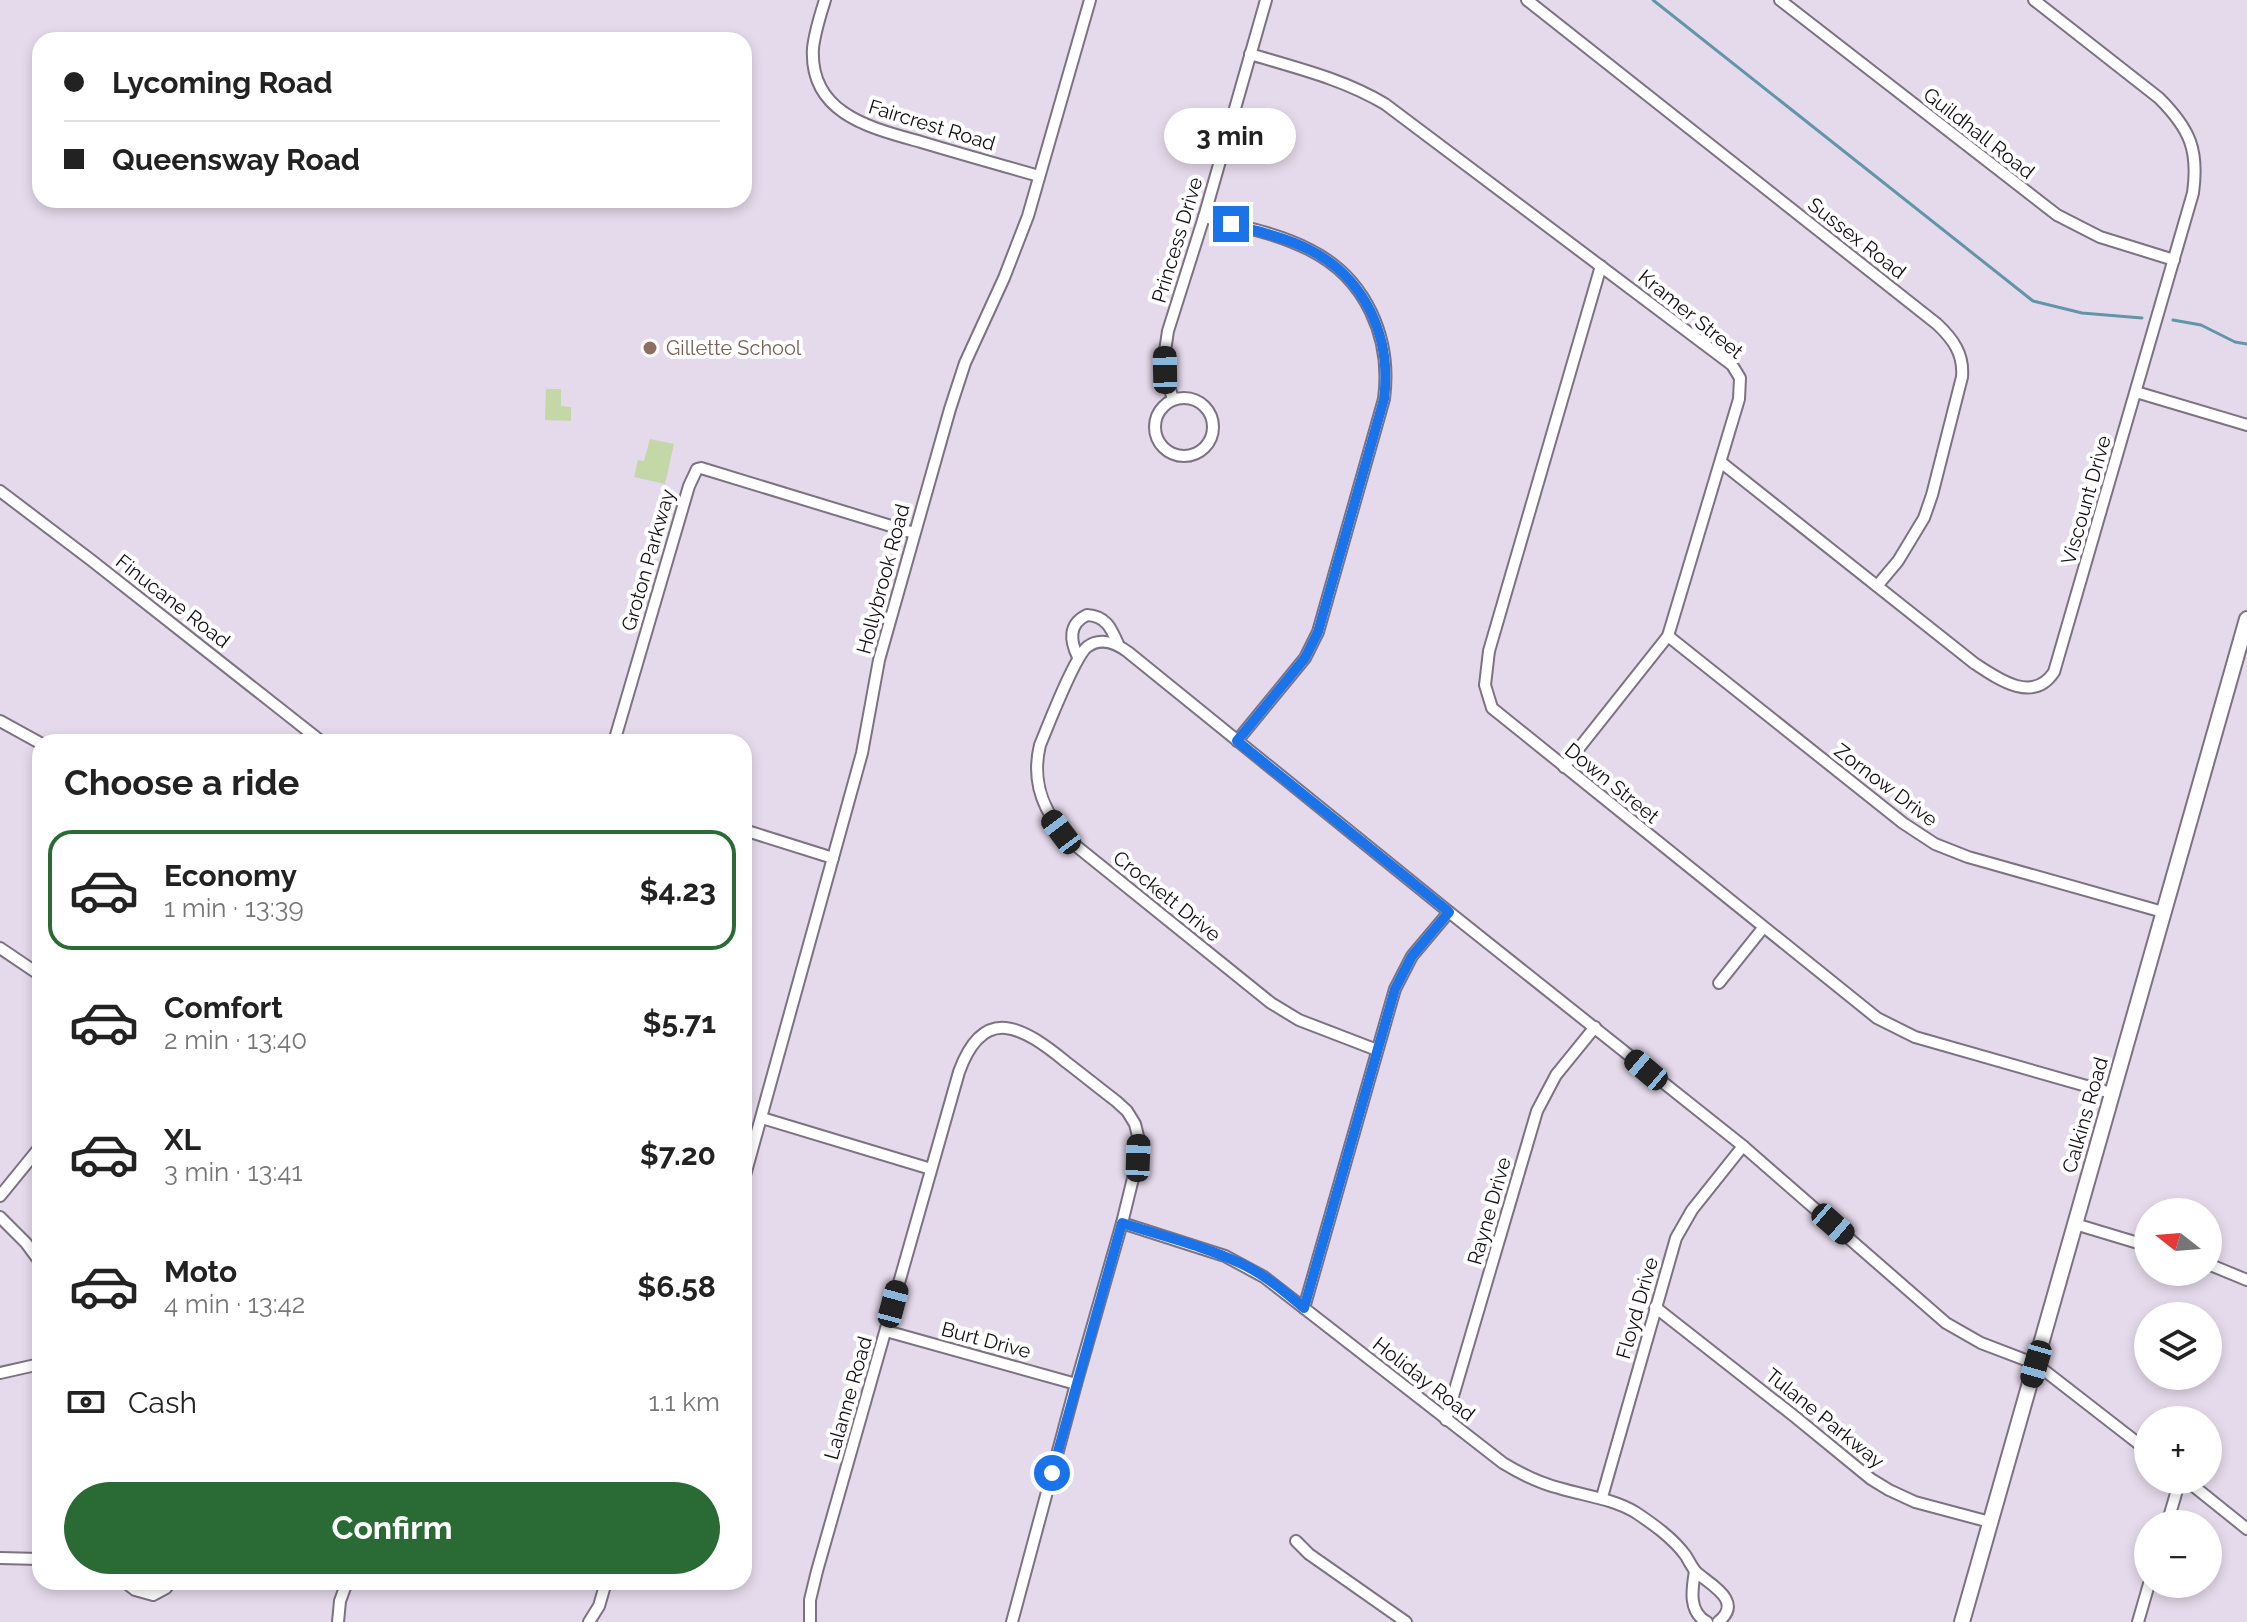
<!DOCTYPE html>
<html lang="en">
<head>
<meta charset="utf-8">
<style>
  :root { --surface:#fff; --page:#f2f2f2; --text:#222; --muted:#767676; --line:#e0e0e0; --accent:#2a6b35 }
  body { margin:0; font-family:Raleway,sans-serif; background:var(--page); color:var(--text); height:100vh; display:flex; flex-direction:column; font-size:30px; white-space:nowrap }
  * { box-sizing:border-box; margin:0 }
  p { font-size:26px; color:var(--muted) }
  .icon { flex:none; width:44px; height:44px; fill:none; stroke:currentColor; stroke-width:2; stroke-linecap:round; stroke-linejoin:round }
  .map { position:relative; flex:1; overflow:hidden }
  .details { position:absolute; left:32px; top:734px; width:720px; height:856px; display:flex; flex-direction:column; background:var(--surface); border-radius:24px; box-shadow:0 4px 12px #0003 }
  .details>* { flex:none }
  .top-card { position:absolute; left:32px; top:32px; width:720px; height:176px; border-radius:24px; box-shadow:0 4px 12px #0003; display:grid; align-content:center; height:176px; padding:0 32px; background:var(--surface) }
  .needle { width:52px; rotate:287deg }
  .tools { position:absolute; left:2134px; top:1198px; display:grid; gap:16px }
  .tools a { display:grid; place-items:center; width:88px; height:88px; border-radius:50%; background:var(--surface); box-shadow:0 4px 12px #0003; font-size:40px }
  .end { position:absolute; width:36px; height:36px; margin:-18px; border:10px solid #1a73e8; background:#fff; box-shadow:0 0 0 4px #fff }
  .from { border-radius:50% }
  .bubble { position:absolute; height:56px; border-radius:28px; background:var(--surface); box-shadow:0 4px 12px #0003; font-size:26px; font-weight:700; line-height:56px; text-align:center }
  .car { position:absolute; width:24px; height:48px; margin:-24px -12px; border-radius:10px; box-shadow:0 0 6px 2px #0007; background:linear-gradient(#222 24%,#8ab4d8 0 40%,#222 0 76%,#8ab4d8 0 86%,#222 0) }
  .top-card b { display:flex; align-items:center; gap:28px; height:76px; font-size:30px }
  .top-card b+b { border-top:2px solid var(--line) }
  .top-card i { width:20px; height:20px; background:var(--text) }
  ul { padding:0; list-style:none }
  li { display:flex; align-items:center; gap:24px; height:120px; margin:0 16px 12px; padding:0 16px; border:4px solid transparent; border-radius:24px }
  li div { flex:1 }
  li b { display:block; font-size:30px }
  li em { font-style:normal; font-weight:700 }
  li.current { border-color:var(--accent) }
  li>.icon { width:72px; height:72px; stroke-width:1.5 }
  h2 { padding:0 32px; font-size:36px; line-height:96px }
  .pay { display:flex; align-items:center; gap:20px; height:88px; padding:0 32px; font-size:30px }
  .pay p { margin-inline-start:auto }
  .primary-button { display:flex; gap:16px; margin-top:auto; padding:16px 32px }
  .primary-button a { flex:1; height:92px; border-radius:48px; background:var(--accent); color:#fff; font-size:32px; font-weight:700; line-height:92px; text-align:center }
  .map>svg:first-child { display:block }
  .green { fill:#c3d7a7 }
  .lines { fill:none; stroke-linecap:round; stroke-linejoin:round }
  .stream { stroke:#6195a9; stroke-width:3 }
  .minor-casing { stroke:#7c7282; stroke-width:14 }
  .secondary-casing { stroke:#7c7282; stroke-width:18 }
  .minor { stroke:#fff; stroke-width:10 }
  .secondary { stroke:#fff; stroke-width:14 }
  .route { stroke:#1a73e8; stroke-width:10 }
  .education-dot { fill:#8d6e63; stroke:#fff; stroke-width:3 }
  .labels { text-anchor:middle; dominant-baseline:central; stroke-width:8; stroke-linejoin:round; paint-order:stroke }
  .street-label { font-size:20px; fill:#130f15; stroke:#fff }
  .education-label { font-size:20px; fill:#785e54; stroke:#fff; text-anchor:start }
</style>
</head>
<body>
<div class="map">
<svg width="2247" height="1622" viewBox="0 0 2247 1622">
  <rect width="100%" height="100%" fill="#e5daeb"/>
  <g class="green">
    <path d="M546,389H561V406L571,407V421L545,420Z"/>
    <path d="M650,439L674,444L665,484L634,477L638,460L644,461Z"/>
  </g>
  <g class="lines">
    <g class="stream">
      <path d="M1653,0L2033,301L2082,313L2142,318"/>
      <path d="M2173,320L2201,325L2235,342L2247,344"/>
    </g>
    <defs>
      <g id="minor">
        <path d="M825,0C820,16 815,31 813,48C809,114 871,128 921,142C961,154 1000,165 1039,176"/>
        <path d="M1527,0L1937,324C1953,339 1964,354 1962,377L1932,495L1924,518L1898,561L1877,586"/>
        <path d="M1780,0L2057,215L2100,237L2174,260"/>
        <path d="M1250,54C1297,68 1343,79 1385,104L1732,365L1740,378L1739,399L1668,636L1564,767"/>
        <path d="M1204,217C1239,226 1277,233 1310,250C1366,278 1392,338 1384,399L1318,632L1305,658L1237,741"/>
        <path d="M1601,266L1489,651L1485,685L1492,708L1877,1018L1915,1037L2111,1093"/>
        <path d="M2136,392L2247,425"/>
        <circle cx="1184" cy="427" r="29"/>
        <path d="M1173,400L1165,370V351L1168,331L1204,217L1266,0"/>
        <path d="M1722,463L1974,663C1998,679 2033,704 2054,672L2193,193C2199,150 2190,129 2159,98L2034,0"/>
        <path d="M0,491L91,560L322,742"/>
        <path d="M1668,636L1903,823L1935,844L1968,857L2163,912"/>
        <path d="M1078,657C1070,641 1068,624 1087,615C1106,616 1111,628 1118,644"/>
        <path d="M0,721L40,743"/>
        <path d="M614,742L689,486L697,469L701,468L914,533"/>
        <path d="M744,830L833,858"/>
        <path d="M0,948L40,975"/>
        <path d="M1719,983L1763,928"/>
        <path d="M1377,1050L1299,1020L1271,1003L1075,845C1046,818 1030,786 1040,745C1048,726 1074,658 1087,647C1100,637 1116,643 1128,652L1449,912L1743,1146L1946,1323L1981,1343L2036,1364L2148,1451"/>
        <path d="M762,1118L931,1169"/>
        <path d="M744,1179L862,753L879,660L950,409L965,363L1004,278L1028,216L1090,0"/>
        <path d="M0,1196L40,1147"/>
        <path d="M0,1217L26,1243L40,1262"/>
        <path d="M1122,1223L1225,1256L1264,1277L1503,1463C1521,1474 1539,1483 1559,1488C1585,1496 1611,1498 1635,1512C1653,1524 1673,1538 1686,1556C1689,1561 1692,1567 1696,1572C1709,1584 1745,1601 1718,1622"/>
        <path d="M2075,1224L2148,1246"/>
        <path d="M2208,1264L2247,1280"/>
        <path d="M1655,1307L1794,1416L1871,1479L1889,1490L1915,1502L1990,1522"/>
        <path d="M1304,1308L1395,989L1412,956L1449,912"/>
        <path d="M886,1331L1076,1384"/>
        <path d="M0,1373L40,1364"/>
        <path d="M1446,1420L1537,1111L1556,1075L1595,1027"/>
        <path d="M2186,1480L2247,1529"/>
        <path d="M1602,1497L1676,1238L1692,1210L1743,1146"/>
        <path d="M2167,1524L2180,1480"/>
        <path d="M1296,1541L1309,1554L1406,1622"/>
        <path d="M0,1558L40,1559"/>
        <path d="M1695,1571C1692,1589 1688,1612 1707,1622"/>
        <path d="M125,1582L135,1590L153,1595L166,1588L170,1582"/>
        <path d="M338,1622L340,1601L347,1582"/>
        <path d="M589,1622L599,1606L606,1582"/>
        <path d="M810,1622V1600L817,1571L959,1072C984,1003 1023,1027 1066,1062C1083,1075 1099,1088 1116,1101L1127,1111L1135,1124L1139,1140L1138,1158L1122,1223L1076,1384L1012,1622"/>
        <path d="M2138,1622L2149,1584"/>
      </g>
      <path id="secondary" d="M1962,1622L2247,619"/>
    </defs>
    <use href="#minor" class="minor-casing"/>
    <use href="#secondary" class="secondary-casing"/>
    <use href="#minor" class="minor"/>
    <use href="#secondary" class="secondary"/>
  </g>
  <g class="lines">
    <path class="route" d="M1052,1473L1122,1223C1162,1236 1204,1246 1242,1264C1265,1275 1284,1291 1304,1308L1395,989L1412,956L1449,912L1237,741L1305,658L1318,632L1384,399C1392,337 1365,277 1308,249C1284,237 1256,231 1231,224"/>
  </g>
  <circle class="education-dot" cx="650" cy="348" r="8"/>
  <g class="labels">
    <g class="street-label">
      <text transform="translate(932 125) rotate(17)">Faircrest Road</text>
      <text transform="translate(1979 133) rotate(38)">Guildhall Road</text>
      <text transform="translate(1857 238) rotate(38)">Sussex Road</text>
      <text transform="translate(1177 240) rotate(-73)">Princess Drive</text>
      <text transform="translate(1691 314) rotate(39)">Kramer Street</text>
      <text transform="translate(2086 500) rotate(-74)">Viscount Drive</text>
      <text transform="translate(648 560) rotate(-74)">Groton Parkway</text>
      <text transform="translate(883 579) rotate(-75)">Hollybrook Road</text>
      <text transform="translate(173 601) rotate(38)">Finucane Road</text>
      <text transform="translate(1612 783) rotate(39)">Down Street</text>
      <text transform="translate(1886 785) rotate(37)">Zornow Drive</text>
      <text transform="translate(1167 896) rotate(39)">Crockett Drive</text>
      <text transform="translate(2085 1115) rotate(-74)">Calkins Road</text>
      <text transform="translate(1489 1211) rotate(-74)">Rayne Drive</text>
      <text transform="translate(1637 1308) rotate(-74)">Floyd Drive</text>
      <text transform="translate(986 1340) rotate(15)">Burt Drive</text>
      <text transform="translate(1424 1379) rotate(38)">Holiday Road</text>
      <text transform="translate(848 1398) rotate(-74)">Lalanne Road</text>
      <text transform="translate(1825 1418) rotate(39)">Tulane Parkway</text>
    </g>
    <g class="education-label">
      <text x="666" y="348">Gillette School</text>
    </g>
  </g>
</svg>
<div class="tools">
<a><svg class="needle" viewBox="-14 -14 28 28"><path d="M0-13l5 13h-10z" fill="#e53935"/><path d="M0 13l5-13h-10z" fill="#767676"/></svg></a>
<a><svg class="icon" aria-label="layers" viewBox="0 0 24 24"><path d="M12 4l9 5-9 5-9-5zM3 14l9 5 9-5"/></svg></a>
<a>+</a>
<a>−</a>
</div>
<i class="end from" style="left:1052px;top:1473px"></i>
<i class="end" style="left:1231px;top:224px"></i>
<div class="bubble" style="left:1164px;top:108px;width:132px">3 min</div>
<i class="car" style="left:1165px;top:370px;rotate:359deg"></i>
<i class="car" style="left:1061px;top:832px;rotate:323deg"></i>
<i class="car" style="left:1646px;top:1070px;rotate:310deg"></i>
<i class="car" style="left:1138px;top:1158px;rotate:2deg"></i>
<i class="car" style="left:1833px;top:1224px;rotate:131deg"></i>
<i class="car" style="left:893px;top:1304px;rotate:15deg"></i>
<i class="car" style="left:2036px;top:1364px;rotate:196deg"></i>
<div class="top-card">
<b><i class="from"></i>Lycoming Road</b>
<b><i></i>Queensway Road</b>
</div>
<section class="details">
<h2>Choose a ride</h2>
<ul>
<li class="current"><svg class="icon" aria-label="car" viewBox="0 0 24 24"><path d="M5 17H2v-5l4-1 3-4h7l3 4 3 1v5h-3M9 17h6M6 11h13"/><circle cx="7" cy="17" r="2"/><circle cx="17" cy="17" r="2"/></svg><div><b>Economy</b><p>1 min · 13:39</p></div><em>$4.23</em></li>
<li><svg class="icon" aria-label="car" viewBox="0 0 24 24"><path d="M5 17H2v-5l4-1 3-4h7l3 4 3 1v5h-3M9 17h6M6 11h13"/><circle cx="7" cy="17" r="2"/><circle cx="17" cy="17" r="2"/></svg><div><b>Comfort</b><p>2 min · 13:40</p></div><em>$5.71</em></li>
<li><svg class="icon" aria-label="car" viewBox="0 0 24 24"><path d="M5 17H2v-5l4-1 3-4h7l3 4 3 1v5h-3M9 17h6M6 11h13"/><circle cx="7" cy="17" r="2"/><circle cx="17" cy="17" r="2"/></svg><div><b>XL</b><p>3 min · 13:41</p></div><em>$7.20</em></li>
<li><svg class="icon" aria-label="car" viewBox="0 0 24 24"><path d="M5 17H2v-5l4-1 3-4h7l3 4 3 1v5h-3M9 17h6M6 11h13"/><circle cx="7" cy="17" r="2"/><circle cx="17" cy="17" r="2"/></svg><div><b>Moto</b><p>4 min · 13:42</p></div><em>$6.58</em></li>
</ul>
<div class="pay"><svg class="icon" aria-label="cash" viewBox="0 0 24 24"><path d="M3 7h18v10H3z"/><circle cx="12" cy="12" r="2"/></svg>Cash<p>1.1 km</p></div>
<div class="primary-button"><a>Confirm</a></div>
</section>
</div>
</body>
</html>
